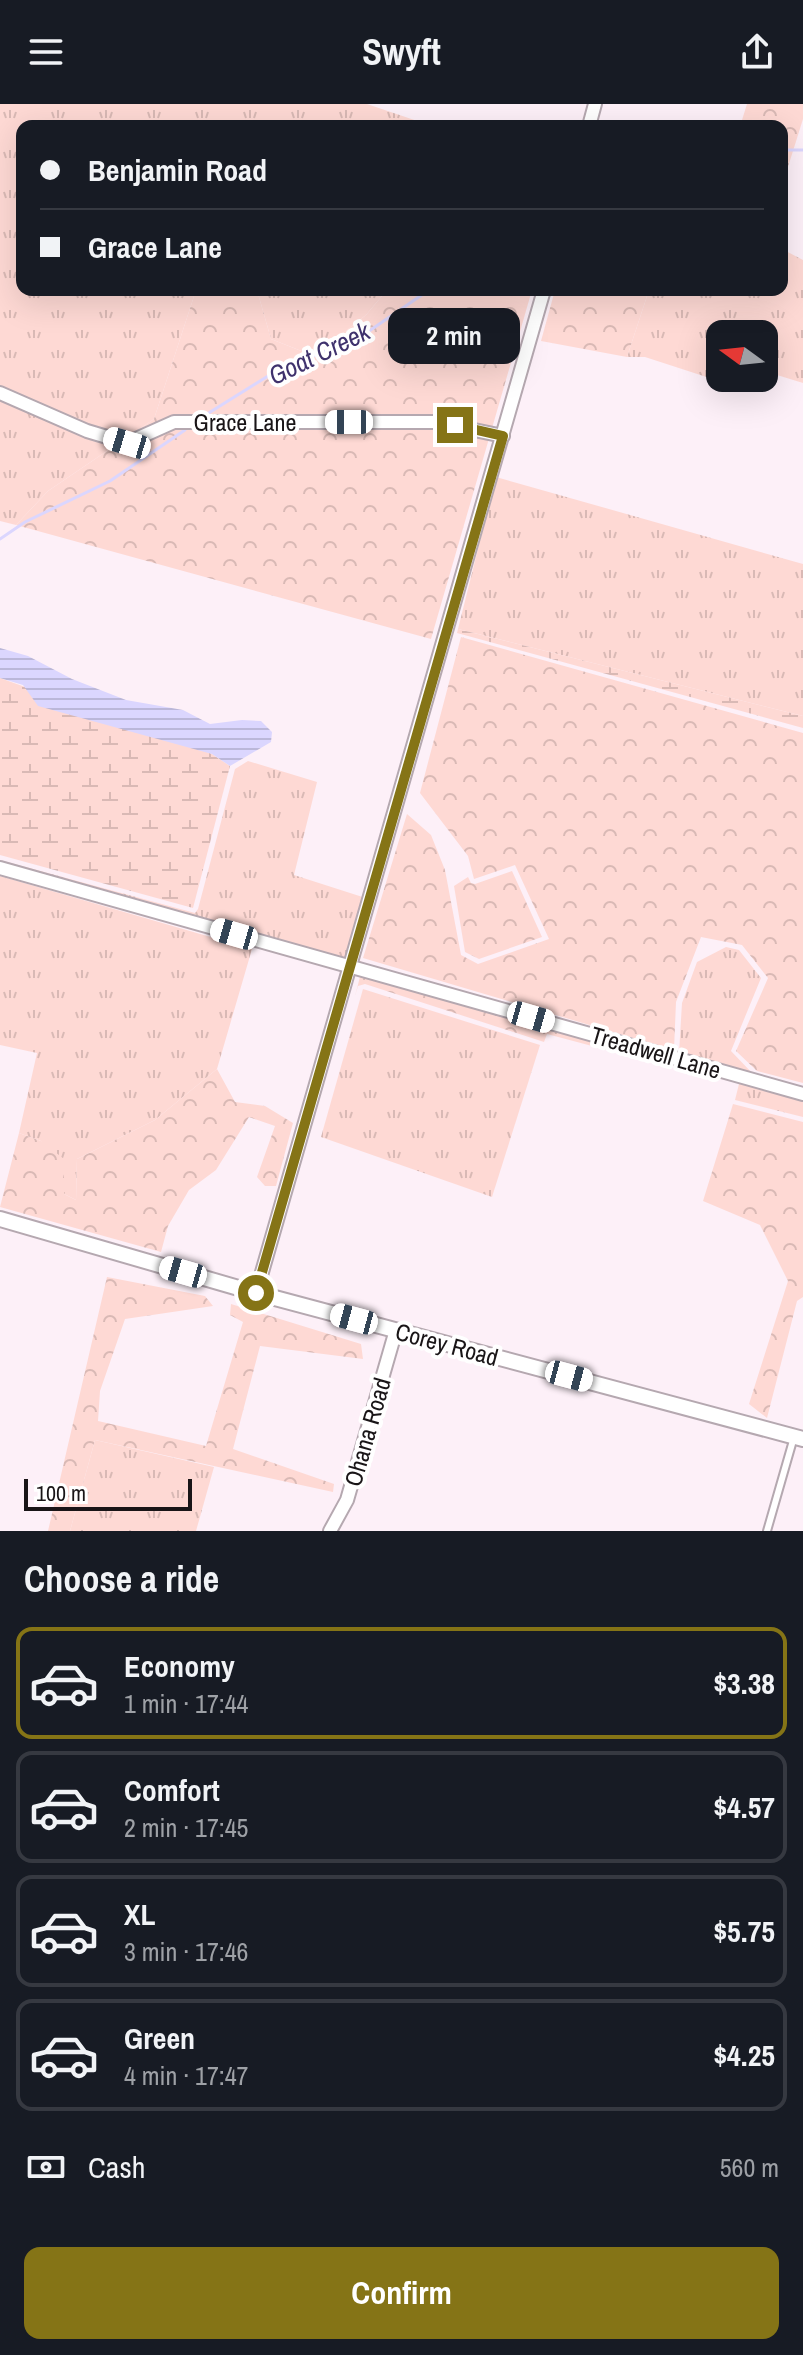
<!DOCTYPE html>
<html lang="en">
<head>
<meta charset="utf-8">
<style>
  :root { --surface:#171b24; --page:#242831; --text:#f1f3f6; --muted:#9ea1a6; --line:#363941; --accent:#857416 }
  body { margin:0; font-family:"Archivo Narrow",sans-serif; background:var(--page); color:var(--text); height:100vh; display:flex; flex-direction:column; font-size:30px; white-space:nowrap }
  * { box-sizing:border-box; margin:0 }
  p { font-size:26px; color:var(--muted) }
  .icon { flex:none; width:44px; height:44px; fill:none; stroke:currentColor; stroke-width:2; stroke-linecap:round; stroke-linejoin:round }
  .map { position:relative; height:1427px; overflow:hidden }
  .panel { display:flex; flex-direction:column; background:var(--surface); flex:1 }
  .panel>* { flex:none }
  .hud { position:absolute; left:16px; top:16px; width:772px; height:176px; border-radius:16px; box-shadow:0 8px 32px #0002; display:grid; align-content:center; height:176px; padding:0 24px; background:var(--surface) }
  .needle { width:52px; rotate:285deg }
  .controls { position:absolute; left:706px; top:216px; display:grid; gap:16px }
  .controls a { display:grid; place-items:center; width:72px; height:72px; border-radius:16px; background:var(--surface); box-shadow:0 8px 32px #0002; font-size:40px }
  .scale { position:absolute; left:24px; bottom:20px; width:168px; box-sizing:border-box; padding-left:8px; border:4px solid #191517; border-top:0; font-size:22px; line-height:28px; white-space:nowrap; color:#191517; -webkit-text-stroke:6px #fff; paint-order:stroke }
  .end { position:absolute; width:36px; height:36px; margin:-18px; border:10px solid #857416; background:#fff; box-shadow:0 0 0 4px #fff }
  .from { border-radius:50% }
  .bubble { position:absolute; height:56px; border-radius:16px; background:var(--surface); box-shadow:0 8px 32px #0002; font-size:26px; font-weight:800; line-height:56px; text-align:center }
  .car { position:absolute; width:24px; height:48px; margin:-24px -12px; border-radius:10px; box-shadow:0 0 6px 2px #0007; background:linear-gradient(#fff 24%,#345 0 40%,#fff 0 76%,#345 0 86%,#fff 0) }
  .hud b { display:flex; align-items:center; gap:28px; height:76px; font-size:30px }
  .hud b+b { border-top:2px solid var(--line) }
  .hud i { width:20px; height:20px; background:var(--text) }
  ul { padding:0; list-style:none }
  li { display:flex; align-items:center; gap:24px; height:112px; margin:0 16px 12px; padding:0 8px; border:4px solid var(--line); border-radius:16px }
  li div { flex:1 }
  li b { display:block; font-size:30px }
  li em { font-style:normal; font-weight:800 }
  li.current { border-color:var(--accent) }
  li>.icon { width:72px; height:72px; stroke-width:1.5 }
  h2 { padding:0 24px; font-size:36px; line-height:96px }
  .pay { display:flex; align-items:center; gap:20px; height:88px; padding:0 24px; font-size:30px }
  .pay p { margin-inline-start:auto }
  .action { display:flex; gap:16px; margin-top:auto; padding:16px 24px }
  .action a { flex:1; height:92px; border-radius:16px; background:var(--accent); color:#fff; font-size:32px; font-weight:800; line-height:92px; text-align:center }
  header { display:flex; justify-content:space-between; align-items:center; height:104px; padding:0 24px; background:var(--surface); font-size:36px; font-weight:800 }
  .map>svg:first-child { display:block }
  .grass { fill:url(#grass-tufts) }
  .forest { fill:url(#forest-crowns) }
  .wetland { fill:url(#wetland-marsh) }
  .water { fill:url(#water-rules) }
  .lines { fill:none; stroke-linecap:round; stroke-linejoin:round }
  .stream { stroke:#dbd6fe; stroke-width:3 }
  .service-casing { stroke:#b5a8b0; stroke-width:10 }
  .minor-casing { stroke:#b5a8b0; stroke-width:16 }
  .tertiary-casing { stroke:#b5a8b0; stroke-width:18 }
  .service { stroke:#fff; stroke-width:6 }
  .minor { stroke:#fff; stroke-width:12 }
  .tertiary { stroke:#fff; stroke-width:14 }
  .route { stroke:#857416; stroke-width:10 }
  .labels { text-anchor:middle; dominant-baseline:central; stroke-width:8; stroke-linejoin:round; paint-order:stroke }
  .street-label { font-size:24px; fill:#191517; stroke:#fff }
  .water-label { font-size:26px; font-style:italic; fill:#3f326d; stroke:#fff }
</style>
</head>
<body>
<header><svg class="icon" aria-label="menu" viewBox="0 0 24 24"><path d="M4 6h16M4 12h16M4 18h16"/></svg>Swyft<svg class="icon" aria-label="share" viewBox="0 0 24 24"><path d="M12 15V3M7 8l5-5 5 5M5 13v7h14v-7"/></svg></header>
<div class="map">
<svg width="803" height="1427" viewBox="0 0 803 1427">
  <defs>
    <pattern id="grass-tufts" width="24" height="20" patternUnits="userSpaceOnUse" patternTransform="scale(2)"><rect width="24" height="20" fill="#fed9d4"/><path d="M3 7l-1-3M5 7V3M7 7l1-3M15 17l-1-3M17 17v-4M19 17l1-3" fill="none" stroke="#d9b9b5"/></pattern>
    <pattern id="forest-crowns" width="20" height="18" patternUnits="userSpaceOnUse" patternTransform="scale(2)"><rect width="20" height="18" fill="#fed9d4"/><path d="M2 6a3 3 0 1 1 6 0M12 15a3 3 0 1 1 6 0" fill="none" stroke="#d9b9b5"/></pattern>
    <pattern id="wetland-marsh" width="20" height="14" patternUnits="userSpaceOnUse" patternTransform="scale(2)"><rect width="20" height="14" fill="#fed9d4"/><path d="M1 5h8M5 5V1M11 12h8M15 12V8" fill="none" stroke="#d9b9b5"/></pattern>
    <pattern id="water-rules" width="6" height="5" patternUnits="userSpaceOnUse" patternTransform="scale(2)"><rect width="6" height="5" fill="#dbd6fe"/><path d="M0 2.5h6" fill="none" stroke="#bbb7d9"/></pattern>
  </defs>
  <rect width="100%" height="100%" fill="#fdf0f8"/>
  <g class="grass">
    <path d="M0,0H367L432,22H22V186H196L154,315L48,387L16,421L0,417Z"/>
    <path d="M782,145L803,156V279L764,267V230H720V274H731L728,280L645,253H627L649,186H782Z"/>
    <path d="M257,186H387L366,211L314,252L271,235Z"/>
    <path d="M496,373L803,460V612L458,525Z"/>
    <path d="M248,657L317,678L294,771L375,797L358,855L363,859L362,865L0,765V756L195,809L198,805L235,665Z"/>
    <path d="M0,772L252,845L217,965L155,1016L77,1055L76,1096L64,1090L41,1037L19,1029L37,949L0,941Z"/>
    <path d="M726,843L739,846L761,874L731,947L753,970L803,984V1013L735,996L740,976L622,950L629,938L679,949L682,899L697,858Z"/>
    <path d="M363,885L540,941L492,1093L321,1033Z"/>
    <path d="M95,1336L214,1363L196,1427H70Z"/>
  </g>
  <g class="forest">
    <path d="M747,0H803V15L782,82V22H720L742,16Z"/>
    <path d="M196,186H257L271,235L314,252L366,211L387,186H532L431,535L16,421L48,387L154,315Z"/>
    <path d="M555,186H649L627,253L541,237Z"/>
    <path d="M461,533L803,629V979L757,967L736,947L768,874L742,841L701,833L676,898L674,946L363,854L407,710L431,731L445,766L461,851L478,860L549,835L515,761L474,775L468,752L420,689Z"/>
    <path d="M512,767L542,833L479,855L465,848L454,782L468,773L471,779L475,780Z"/>
    <path d="M366,860L629,938L622,950L547,930L544,938L365,880L358,882L355,892L362,865Z"/>
    <path d="M217,965L235,998L265,1002L293,1019L276,1082H265L257,1073L275,1022L249,1013L216,1066L189,1086L168,1122L161,1148L0,1103L19,1029L41,1037L64,1055V1090L76,1096L77,1055L155,1016Z"/>
    <path d="M733,1000L803,1018V1193L797,1197L767,1314L749,1300L788,1177L760,1121L703,1097Z"/>
    <path d="M107,1173L205,1192L213,1202L125,1215L100,1287L98,1317L206,1342L243,1218L230,1211L231,1200L361,1240L363,1255L260,1242L233,1345L334,1380L333,1388L95,1336L70,1427H48Z"/>
  </g>
  <g class="wetland">
    <path d="M458,525L803,612V624L457,529Z"/>
    <path d="M0,574L212,650L230,662L193,804L0,751Z"/>
  </g>
  <path class="water" d="M0,544L28,552L72,575L126,596L183,606L210,620L242,616L261,617L272,628L271,638L230,662L212,650L38,602L23,581L0,574Z"/>
  <g class="lines">
    <g class="stream">
      <path d="M782,46H803"/>
      <path d="M207,310L281,264L356,236L429,186"/>
      <path d="M0,435L25,418L110,377L185,326"/>
    </g>
    <defs>
      <path id="service" d="M767,1427L794,1333"/>
      <g id="minor">
        <path d="M589,22L595,0"/>
        <path d="M0,289L87,327L127,339L174,318H436L503,332"/>
        <path d="M0,764L803,990"/>
        <path d="M256,1189L544,186"/>
        <path d="M330,1427L347,1396L396,1226"/>
      </g>
      <path id="tertiary" d="M0,1115L256,1189L803,1335"/>
    </defs>
    <use href="#service" class="service-casing"/>
    <use href="#minor" class="minor-casing"/>
    <use href="#tertiary" class="tertiary-casing"/>
    <use href="#service" class="service"/>
    <use href="#minor" class="minor"/>
    <use href="#tertiary" class="tertiary"/>
  </g>
  <g class="lines">
    <path class="route" d="M256,1189L503,332L455,321"/>
  </g>
  <g class="labels">
    <g class="street-label">
      <text x="245" y="318">Grace Lane</text>
      <text transform="translate(656 948) rotate(16)">Treadwell Lane</text>
      <text transform="translate(447 1240) rotate(15)">Corey Road</text>
      <text transform="translate(367 1328) rotate(-74)">Ohana Road</text>
    </g>
    <g class="water-label">
      <text transform="translate(319 249) rotate(-26)">Goat Creek</text>
    </g>
  </g>
</svg>
<div class="controls">
<a><svg class="needle" viewBox="-14 -14 28 28"><path d="M0-13l5 13h-10z" fill="#e53935"/><path d="M0 13l5-13h-10z" fill="#9ea1a6"/></svg></a>
</div>
<div class="scale">100 m</div>
<i class="end from" style="left:256px;top:1189px"></i>
<i class="end" style="left:455px;top:321px"></i>
<div class="bubble" style="left:388px;top:204px;width:132px">2 min</div>
<i class="car" style="left:349px;top:318px;rotate:270deg"></i>
<i class="car" style="left:127px;top:339px;rotate:287deg"></i>
<i class="car" style="left:234px;top:830px;rotate:286deg"></i>
<i class="car" style="left:531px;top:913px;rotate:106deg"></i>
<i class="car" style="left:183px;top:1168px;rotate:286deg"></i>
<i class="car" style="left:354px;top:1215px;rotate:285deg"></i>
<i class="car" style="left:569px;top:1272px;rotate:105deg"></i>
<div class="hud">
<b><i class="from"></i>Benjamin Road</b>
<b><i></i>Grace Lane</b>
</div>
</div>
<section class="panel">
<h2>Choose a ride</h2>
<ul>
<li class="current"><svg class="icon" aria-label="car" viewBox="0 0 24 24"><path d="M5 17H2v-5l4-1 3-4h7l3 4 3 1v5h-3M9 17h6M6 11h13"/><circle cx="7" cy="17" r="2"/><circle cx="17" cy="17" r="2"/></svg><div><b>Economy</b><p>1 min · 17:44</p></div><em>$3.38</em></li>
<li><svg class="icon" aria-label="car" viewBox="0 0 24 24"><path d="M5 17H2v-5l4-1 3-4h7l3 4 3 1v5h-3M9 17h6M6 11h13"/><circle cx="7" cy="17" r="2"/><circle cx="17" cy="17" r="2"/></svg><div><b>Comfort</b><p>2 min · 17:45</p></div><em>$4.57</em></li>
<li><svg class="icon" aria-label="car" viewBox="0 0 24 24"><path d="M5 17H2v-5l4-1 3-4h7l3 4 3 1v5h-3M9 17h6M6 11h13"/><circle cx="7" cy="17" r="2"/><circle cx="17" cy="17" r="2"/></svg><div><b>XL</b><p>3 min · 17:46</p></div><em>$5.75</em></li>
<li><svg class="icon" aria-label="car" viewBox="0 0 24 24"><path d="M5 17H2v-5l4-1 3-4h7l3 4 3 1v5h-3M9 17h6M6 11h13"/><circle cx="7" cy="17" r="2"/><circle cx="17" cy="17" r="2"/></svg><div><b>Green</b><p>4 min · 17:47</p></div><em>$4.25</em></li>
</ul>
<div class="pay"><svg class="icon" aria-label="cash" viewBox="0 0 24 24"><path d="M3 7h18v10H3z"/><circle cx="12" cy="12" r="2"/></svg>Cash<p>560 m</p></div>
<div class="action"><a>Confirm</a></div>
</section>
</body>
</html>
